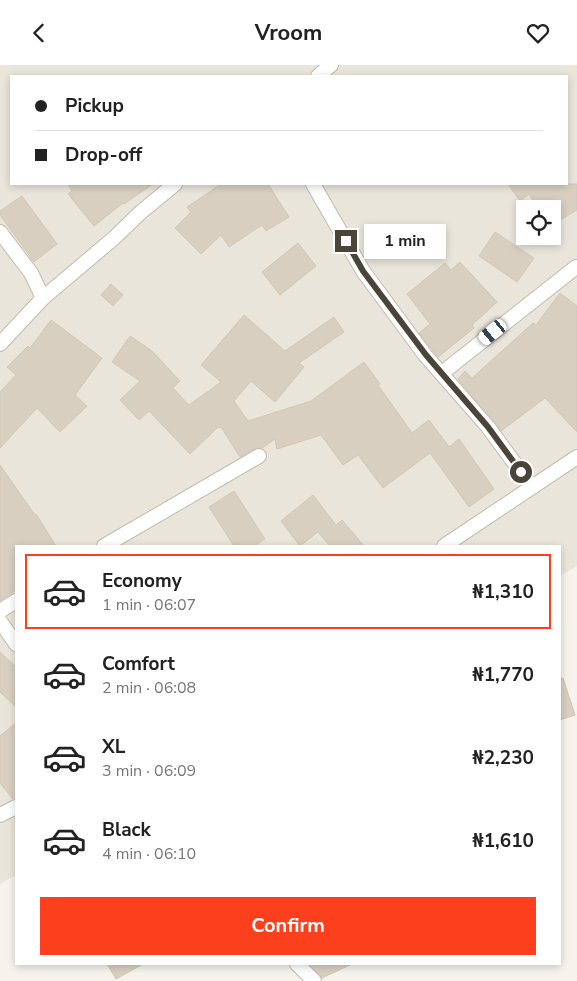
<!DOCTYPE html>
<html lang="en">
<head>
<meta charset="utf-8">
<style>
  :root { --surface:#fff; --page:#f6f6f6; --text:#222; --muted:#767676; --line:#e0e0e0; --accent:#fc3f1d }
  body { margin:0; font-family:"Nunito Sans",sans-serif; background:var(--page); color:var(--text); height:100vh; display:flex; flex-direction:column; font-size:19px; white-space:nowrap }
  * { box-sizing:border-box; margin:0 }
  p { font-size:16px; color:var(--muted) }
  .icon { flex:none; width:28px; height:28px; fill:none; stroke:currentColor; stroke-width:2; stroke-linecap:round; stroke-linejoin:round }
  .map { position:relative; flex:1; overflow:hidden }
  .details { position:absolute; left:15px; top:480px; width:546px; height:420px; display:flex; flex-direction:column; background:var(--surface); border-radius:0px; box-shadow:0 2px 8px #0003 }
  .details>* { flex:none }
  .hud { position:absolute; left:10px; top:10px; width:558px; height:110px; border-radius:0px; box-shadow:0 2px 8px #0003; display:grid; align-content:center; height:110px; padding:0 25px; background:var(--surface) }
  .fabs { position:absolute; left:516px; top:135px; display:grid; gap:10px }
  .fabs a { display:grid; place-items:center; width:45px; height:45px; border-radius:0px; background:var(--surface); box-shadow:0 2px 8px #0003; font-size:25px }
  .end { position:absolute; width:22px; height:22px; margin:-11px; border:6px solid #4b4439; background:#fff; box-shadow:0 0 0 2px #fff }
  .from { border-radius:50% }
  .bubble { position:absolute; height:35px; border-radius:0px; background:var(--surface); box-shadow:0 2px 8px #0003; font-size:16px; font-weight:700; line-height:35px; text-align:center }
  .car { position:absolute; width:15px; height:30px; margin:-15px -8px; border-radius:6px; box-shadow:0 0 4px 1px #0007; background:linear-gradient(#fff 24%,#345 0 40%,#fff 0 76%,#345 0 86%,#fff 0) }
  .hud b { display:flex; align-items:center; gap:18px; height:48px; font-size:19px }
  .hud b+b { border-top:1px solid var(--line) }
  .hud i { width:12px; height:12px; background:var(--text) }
  ul { padding:9px 0 0; list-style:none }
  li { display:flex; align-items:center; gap:15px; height:75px; margin:0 10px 8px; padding:0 15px; border:2px solid transparent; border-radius:0px }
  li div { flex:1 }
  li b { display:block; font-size:19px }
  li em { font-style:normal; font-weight:700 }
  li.selected { border-color:var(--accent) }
  li>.icon { width:45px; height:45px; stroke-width:1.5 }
  .button { display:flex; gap:10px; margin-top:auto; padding:10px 25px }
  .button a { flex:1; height:58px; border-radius:0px; background:var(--accent); color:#fff; font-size:20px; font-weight:700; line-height:58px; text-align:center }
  header { display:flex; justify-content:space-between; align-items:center; height:65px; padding:0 25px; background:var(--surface); font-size:22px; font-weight:700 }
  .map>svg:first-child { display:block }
  .residential { fill:#eae5da; fill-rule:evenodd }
  .building { fill:#d8cfc1; stroke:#d3c7b4 }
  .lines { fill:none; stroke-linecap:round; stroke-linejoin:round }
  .minor-casing { stroke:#c2bbae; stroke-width:16 }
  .minor { stroke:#fff; stroke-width:14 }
  .route { stroke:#4b4439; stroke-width:6 }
</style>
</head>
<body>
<header><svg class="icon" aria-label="back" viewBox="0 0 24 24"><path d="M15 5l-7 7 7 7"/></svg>Vroom<svg class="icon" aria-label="heart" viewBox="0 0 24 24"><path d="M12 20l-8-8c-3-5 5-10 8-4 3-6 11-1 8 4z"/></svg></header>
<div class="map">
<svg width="577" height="916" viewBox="0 0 577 916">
  <rect width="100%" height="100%" fill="#f6f3ec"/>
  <path class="residential" d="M0,0H577V501L560,511V481H16V810L0,819ZM11,11H566V119H11ZM525,144H552V171H525Z"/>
  <g class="building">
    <path d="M68,119H153L124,139L123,138L94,161L68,129L72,126Z"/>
    <path d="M221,119H268L289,152L266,166L262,160L229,182L221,170L201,189L175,163L191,147L187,142Z"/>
    <path d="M508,119H577V145L552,160V144H538L529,129L520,136Z"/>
    <path d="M22,131L57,179L34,197L0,150V146Z"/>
    <path d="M495,167L534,193L517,217L479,191Z"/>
    <path d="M298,178L316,201L280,230L262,207Z"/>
    <path d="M460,197L497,237L472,260L474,263L438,292L419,268L430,259L407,229L445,198L451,205Z"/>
    <path d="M111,219L123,230L113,241L101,230Z"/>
    <path d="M560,228L577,241V367L545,333L501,366L458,314L465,306L472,313L533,258L536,260Z"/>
    <path d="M244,250L285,286L334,252L344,267L299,298L304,302L275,337L251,316L234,336L248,356L311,336L364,297L380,319L378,320L412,368L429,355L449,382L459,374L494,424L469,442L430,388L383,423L358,390L343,400L321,370L277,384L275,374L262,383H255L240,392L221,362L220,363L218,362L190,389L149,346L139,355L120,335L140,316L112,297L130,271L152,286L180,316L173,323L189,340L221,317L201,300Z"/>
    <path d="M51,255L102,293L75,330L87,341L60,367L37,343L0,383V327L16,310L7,302L28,281L30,283Z"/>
    <path d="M0,400L35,450L36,449L56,481H16V525L0,536Z"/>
    <path d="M234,426L265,474L254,481H234L209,442Z"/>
    <path d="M313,430L336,460L342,455L364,481H330L318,467L300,481L281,456Z"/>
    <path d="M0,587L16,602V642L0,627Z"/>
    <path d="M560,613H563L575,650L560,655Z"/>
    <path d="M16,658V733L13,734L0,718V671Z"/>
    <path d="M107,899H143L116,914Z"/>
    <path d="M309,899H352L322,913Z"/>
  </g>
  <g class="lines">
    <defs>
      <g id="minor">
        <path d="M318,11L331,0"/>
        <path d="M313,119L363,206L425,290L488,362L532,422"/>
        <path d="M0,167L31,208L43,233"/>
        <path d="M0,279L43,233L114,173L141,147L175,119"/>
        <path d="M442,308L576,202"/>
        <path d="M104,481L259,391"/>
        <path d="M444,481L577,392"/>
        <path d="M0,546L16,536"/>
        <path d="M0,556L16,579"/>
        <path d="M0,750L16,742"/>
        <path d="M297,899L314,916"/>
      </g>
    </defs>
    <use href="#minor" class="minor-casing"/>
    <use href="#minor" class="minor"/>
  </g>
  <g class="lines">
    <path class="route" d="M346,176L363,206L426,290L488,362L521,407"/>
  </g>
</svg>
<div class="fabs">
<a><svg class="icon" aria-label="locate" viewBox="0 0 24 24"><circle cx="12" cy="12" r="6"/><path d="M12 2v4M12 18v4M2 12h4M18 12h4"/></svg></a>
</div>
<i class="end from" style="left:521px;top:407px"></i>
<i class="end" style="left:346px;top:176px"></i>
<div class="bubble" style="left:364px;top:159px;width:82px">1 min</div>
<i class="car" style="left:493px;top:267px;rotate:231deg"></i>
<div class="hud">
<b><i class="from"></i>Pickup</b>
<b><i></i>Drop-off</b>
</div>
<section class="details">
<ul>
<li class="selected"><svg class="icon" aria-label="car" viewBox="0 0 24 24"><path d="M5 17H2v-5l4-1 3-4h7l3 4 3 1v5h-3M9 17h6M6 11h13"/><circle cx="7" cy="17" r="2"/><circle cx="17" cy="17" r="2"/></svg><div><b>Economy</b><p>1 min · 06:07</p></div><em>₦1,310</em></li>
<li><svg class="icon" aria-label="car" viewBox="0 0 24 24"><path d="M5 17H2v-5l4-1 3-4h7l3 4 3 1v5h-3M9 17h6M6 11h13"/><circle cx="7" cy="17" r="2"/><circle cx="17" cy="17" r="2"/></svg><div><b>Comfort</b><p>2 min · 06:08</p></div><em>₦1,770</em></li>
<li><svg class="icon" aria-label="car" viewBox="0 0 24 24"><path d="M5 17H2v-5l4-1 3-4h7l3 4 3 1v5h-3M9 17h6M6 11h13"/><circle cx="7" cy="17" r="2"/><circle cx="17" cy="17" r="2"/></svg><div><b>XL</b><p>3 min · 06:09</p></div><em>₦2,230</em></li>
<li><svg class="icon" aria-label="car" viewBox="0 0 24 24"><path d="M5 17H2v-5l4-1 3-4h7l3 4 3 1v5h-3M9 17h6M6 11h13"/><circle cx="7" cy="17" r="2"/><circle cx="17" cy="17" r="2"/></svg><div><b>Black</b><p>4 min · 06:10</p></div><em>₦1,610</em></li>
</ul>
<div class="button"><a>Confirm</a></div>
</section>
</div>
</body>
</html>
